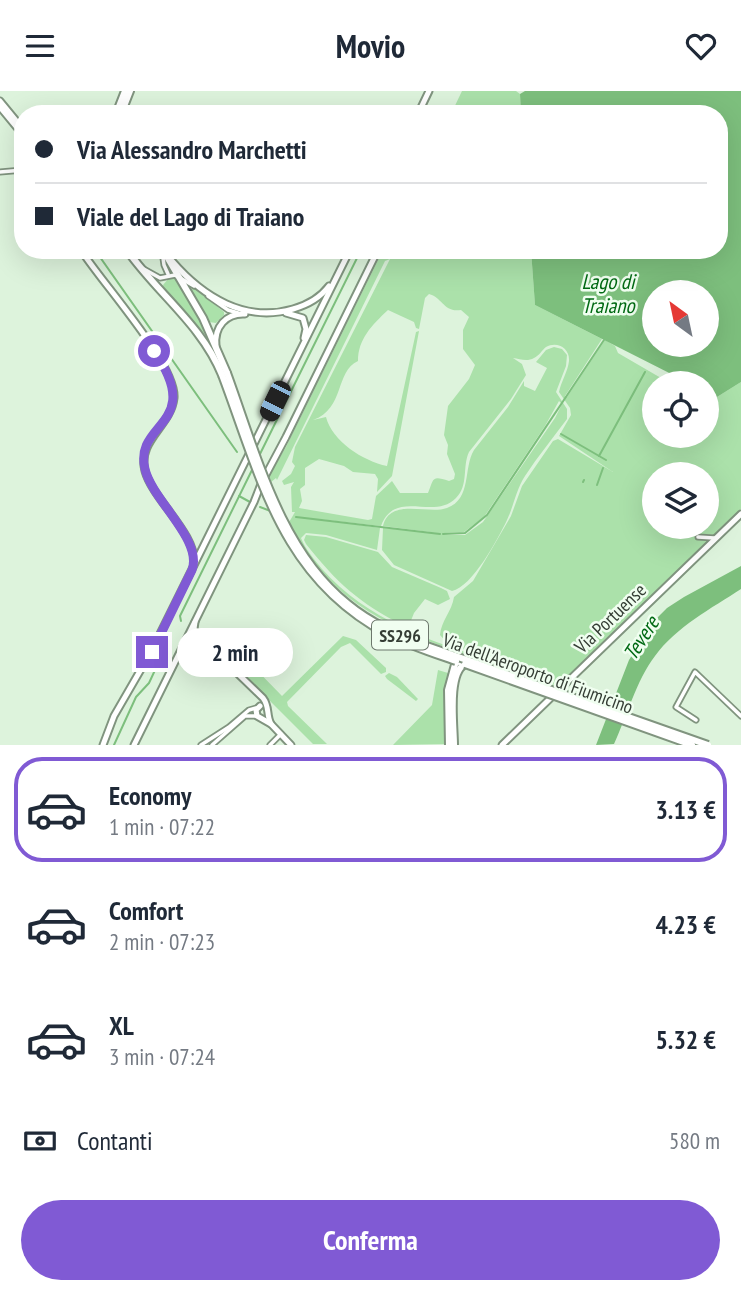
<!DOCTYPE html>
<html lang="it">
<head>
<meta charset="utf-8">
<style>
  :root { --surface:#fff; --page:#f2f2f3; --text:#1f2937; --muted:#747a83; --line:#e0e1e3; --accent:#805ad4 }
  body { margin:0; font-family:"PT Sans Narrow",sans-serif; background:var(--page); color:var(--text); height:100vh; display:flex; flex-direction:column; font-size:26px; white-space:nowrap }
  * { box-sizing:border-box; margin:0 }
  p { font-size:23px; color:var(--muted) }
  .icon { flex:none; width:38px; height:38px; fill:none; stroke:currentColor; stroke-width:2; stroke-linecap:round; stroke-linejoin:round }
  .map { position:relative; height:654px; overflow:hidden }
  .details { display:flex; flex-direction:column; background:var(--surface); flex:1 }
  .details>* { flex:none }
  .top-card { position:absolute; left:14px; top:14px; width:714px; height:154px; border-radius:28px; box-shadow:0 7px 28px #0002; display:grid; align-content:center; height:154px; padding:0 21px; background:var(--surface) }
  .needle { width:46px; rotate:327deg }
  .buttons { position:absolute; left:642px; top:189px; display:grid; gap:14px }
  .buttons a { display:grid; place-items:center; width:77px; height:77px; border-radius:50%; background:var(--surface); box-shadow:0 7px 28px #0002; font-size:35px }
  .end { position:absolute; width:32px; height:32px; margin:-16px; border:9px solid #805ad4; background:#fff; box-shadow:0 0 0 4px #fff }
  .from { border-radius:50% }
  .bubble { position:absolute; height:49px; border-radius:24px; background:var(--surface); box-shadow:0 7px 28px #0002; font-size:23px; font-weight:700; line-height:49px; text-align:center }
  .car { position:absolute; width:21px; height:42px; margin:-21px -10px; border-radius:9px; box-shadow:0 0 5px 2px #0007; background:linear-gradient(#222 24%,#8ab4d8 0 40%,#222 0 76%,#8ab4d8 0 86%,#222 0) }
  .top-card b { display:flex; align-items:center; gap:24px; height:66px; font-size:26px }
  .top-card b+b { border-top:2px solid var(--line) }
  .top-card i { width:18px; height:18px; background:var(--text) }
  ul { padding:12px 0 0; list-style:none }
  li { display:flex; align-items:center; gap:21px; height:105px; margin:0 14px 10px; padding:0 7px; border:4px solid transparent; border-radius:28px }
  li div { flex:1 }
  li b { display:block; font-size:26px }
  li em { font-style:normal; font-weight:700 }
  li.active { border-color:var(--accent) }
  li>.icon { width:63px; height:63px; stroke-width:1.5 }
  .pay { display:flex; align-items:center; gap:18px; height:77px; padding:0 21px; font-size:26px }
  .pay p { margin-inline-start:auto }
  .cta { display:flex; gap:14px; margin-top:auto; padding:14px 21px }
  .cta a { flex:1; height:80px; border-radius:42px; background:var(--accent); color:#fff; font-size:28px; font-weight:700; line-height:80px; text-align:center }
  header { display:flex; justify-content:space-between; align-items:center; height:91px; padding:0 21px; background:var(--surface); font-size:32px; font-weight:700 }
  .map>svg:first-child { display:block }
  .green { fill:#abe1aa; fill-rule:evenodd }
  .water { fill:#7dbf7d; fill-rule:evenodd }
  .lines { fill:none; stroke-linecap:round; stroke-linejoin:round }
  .stream { stroke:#7dbf7d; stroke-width:2 }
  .street-casing { stroke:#80947f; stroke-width:7 }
  .secondary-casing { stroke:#80947f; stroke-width:9 }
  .primary-casing { stroke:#80947f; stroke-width:10 }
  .street { stroke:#fff; stroke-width:3.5 }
  .secondary { stroke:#fff; stroke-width:5 }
  .primary { stroke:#fff; stroke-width:6 }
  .primary-bridge-casing { stroke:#80947f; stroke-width:10; stroke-linecap:butt }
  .primary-bridge { stroke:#fff; stroke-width:6 }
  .route { stroke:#805ad4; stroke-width:9 }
  .labels { text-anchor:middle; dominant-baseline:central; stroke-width:5; stroke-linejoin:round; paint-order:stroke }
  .shield { fill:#f0fef0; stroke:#6d786d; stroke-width:2 }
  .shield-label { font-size:18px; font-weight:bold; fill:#353e35 }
  .street-label { font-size:19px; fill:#353e35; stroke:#f0fef0 }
  .water-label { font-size:21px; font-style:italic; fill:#026a14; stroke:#f0fef0 }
</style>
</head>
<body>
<header><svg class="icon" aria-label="menu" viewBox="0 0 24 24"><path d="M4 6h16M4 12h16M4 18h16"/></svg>Movio<svg class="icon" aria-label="heart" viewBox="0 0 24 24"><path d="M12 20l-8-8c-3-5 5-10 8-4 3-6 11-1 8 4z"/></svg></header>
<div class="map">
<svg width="741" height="654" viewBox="0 0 741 654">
  <rect width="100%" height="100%" fill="#ddf3dc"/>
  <g class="green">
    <path d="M462,0H516L520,3L521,23H451Z"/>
    <path d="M383,159H531L535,214L602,248L565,305L567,306L605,249L615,255L618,262L661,287L669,282L689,292H654V345H707V301L717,306L741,291V418L715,444L698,443L697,448L709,449L557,596L553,595L550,586C542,582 534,576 525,573C504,566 453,561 440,544C441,530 452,520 454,506L473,490L511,425L522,395L553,350L558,348L613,381L559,345L571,324L570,317L559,301C561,291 568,280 569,270C570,257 557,250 546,256C542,259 539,265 534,267C527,271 520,268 513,267L522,273L526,284L511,308L469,361C462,376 469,394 456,407C434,430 395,397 381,435L318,428L380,437L377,459L326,444L306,442L301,447C305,458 315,469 322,478C366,528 432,552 495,570C504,572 513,573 522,575L519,582C446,556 367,537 315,474C305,462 297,447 288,433L295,421H292L291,396L294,391L284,394L282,390L291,383L295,375L292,371L295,356L390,168L385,170L277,389L276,387L271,391L269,384L286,356ZM429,203C442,206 444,222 461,219L469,226L463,239V258L475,274L469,288L448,315L444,344L448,354L447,363L455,383L454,388L449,390C431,384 434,388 428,402H400L392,390L376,405L372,428L368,429L299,417L302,410L300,398L305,394V377L319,368L344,375L353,381L375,383L378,388L377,401L392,385L419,240L416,241L387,375C363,370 332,350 326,326L313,329C345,318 335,280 358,270C358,248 372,234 388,219L414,231L416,237L419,238L425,207ZM654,383H707V436H654Z"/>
    <path d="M169,187H174L178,190L208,241L204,243L164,198L163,194Z"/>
    <path d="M192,195L224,221V224L216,232L209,231L192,201Z"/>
    <path d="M554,256L562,258L567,264L566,275L556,301L567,318V328C553,347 538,365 525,385C516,399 514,414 507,429C498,448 472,496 452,500L394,474L382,459L383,437L438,442L383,435C390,406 428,424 447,417C472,408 463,377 474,359L508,316L524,290V295L535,300L547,277L536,271L546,259ZM559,310L562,313L555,327L483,431L465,444H444L445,442L464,441L484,426L545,335Z"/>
    <path d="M306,444L326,446L378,461L392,476L441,497L447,500L450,508L438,514L425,508L414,522L408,537L404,535C358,511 338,493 306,453L304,449Z"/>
    <path d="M343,545L356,549L386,577V581L381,583L350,552L341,556L287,611L288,615L327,653H313L253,593L237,572L247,561L250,563L249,571L282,605Z"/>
    <path d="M438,579L448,582L447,653L393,654L432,614Z"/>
    <path d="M389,582L397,586L418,608L416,610L387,588L385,585Z"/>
  </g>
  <g class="water">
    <path d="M525,0H741V291L717,306L707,301V292H689L535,214L531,159H719V23H521L520,3ZM654,201H707V254H654Z"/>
    <path d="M741,475V498C712,517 676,536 655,565C636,590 627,625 614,653L596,654L629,569L653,531L667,517L684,506Z"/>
  </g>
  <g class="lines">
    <g class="stream">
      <path d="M95,159L237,361"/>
      <path d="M561,343L606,369"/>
      <path d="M259,365L361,159"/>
      <path d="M599,365L645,281"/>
      <path d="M583,391L584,389"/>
      <path d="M597,394L603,377"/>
      <path d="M239,405L250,411"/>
      <path d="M260,416L273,421"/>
      <path d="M296,426L440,443"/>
      <path d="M443,443L465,442L487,424L604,249"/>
      <path d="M181,530L180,525L253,377"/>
      <path d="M114,654L136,606L149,592L170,547"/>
    </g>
    <defs>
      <g id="street">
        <path d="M0,81L23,79"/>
        <path d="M162,160L164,174L168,183"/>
        <path d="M142,177L160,187L175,184L194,195"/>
        <path d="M208,205L228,219L238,222"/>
        <path d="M698,446L714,447"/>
        <path d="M696,629L676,616L695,581L741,625"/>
        <path d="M201,654L229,636L249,619L256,617"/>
        <path d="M212,654L245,625H257"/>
        <path d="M270,654L281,643"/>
      </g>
      <g id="secondary">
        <path d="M0,10L23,38"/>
        <path d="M0,16L23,44"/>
        <path d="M418,23L429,0"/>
        <path d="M81,159C101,191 177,274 174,307C171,335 137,350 145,380C153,409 197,443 194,473"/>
        <path d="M172,170C203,206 245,232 293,218C307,214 320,207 329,195"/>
        <path d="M286,222L303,227L306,238L304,247"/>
        <path d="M216,255C214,236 226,222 245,223"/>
        <path d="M195,531L194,538L200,546L263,607C270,616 266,624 271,633"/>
        <path d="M260,615L256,619L257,625L271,633L291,654"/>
        <path d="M103,654L114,625L151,561L350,159"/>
        <path d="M134,654L254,411L261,393L286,346L378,159"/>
        <path d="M502,654L741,423"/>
      </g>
      <g id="primary">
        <path d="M116,23L125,0"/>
        <path d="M121,23L130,0"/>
        <path d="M127,159C157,202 202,234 222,284"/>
        <path d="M163,159L203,227L227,282"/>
        <path d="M449,654L448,599L456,570"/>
        <path d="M454,654C454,635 447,582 465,573L456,570"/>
      </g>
    </defs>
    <use href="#street" class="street-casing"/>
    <use href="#secondary" class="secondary-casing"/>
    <use href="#primary" class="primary-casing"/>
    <use href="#street" class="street"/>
    <use href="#secondary" class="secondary"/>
    <use href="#primary" class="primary"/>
    <defs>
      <g id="primary-bridge">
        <path d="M227,282C256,361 280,459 348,513C371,532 397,543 424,554L708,654"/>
        <path d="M222,284C261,387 281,487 387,543C408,554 433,562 456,570"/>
        <path d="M465,573L692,654"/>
      </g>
    </defs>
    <use href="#primary-bridge" class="primary-bridge-casing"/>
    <use href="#primary-bridge" class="primary-bridge"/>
  </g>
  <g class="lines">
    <path class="route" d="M152,561L192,479C203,449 152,409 145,378C133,330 206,335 154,260"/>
  </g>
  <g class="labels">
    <rect class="shield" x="372" y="529.5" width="56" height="29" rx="5"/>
    <g class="shield-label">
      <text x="400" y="544">SS296</text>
    </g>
    <g class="street-label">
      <text transform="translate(610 527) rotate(-44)">Via Portuense</text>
      <text transform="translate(538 582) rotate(20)">Via dell'Aeroporto di Fiumicino</text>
    </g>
    <g class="water-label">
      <text x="608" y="190">Lago di<tspan x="608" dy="24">Traiano</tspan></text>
      <text transform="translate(641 547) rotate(-57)">Tevere</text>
    </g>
  </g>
</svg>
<div class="buttons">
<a><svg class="needle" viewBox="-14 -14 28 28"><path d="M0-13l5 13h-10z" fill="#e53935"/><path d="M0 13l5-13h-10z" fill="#747a83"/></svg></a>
<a><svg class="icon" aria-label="locate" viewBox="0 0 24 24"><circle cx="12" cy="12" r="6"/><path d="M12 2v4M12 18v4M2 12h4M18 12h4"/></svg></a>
<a><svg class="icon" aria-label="layers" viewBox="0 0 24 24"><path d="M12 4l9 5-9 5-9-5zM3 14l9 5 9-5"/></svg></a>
</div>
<i class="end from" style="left:154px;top:260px"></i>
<i class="end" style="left:152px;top:561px"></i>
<div class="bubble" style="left:177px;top:537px;width:116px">2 min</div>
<i class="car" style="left:275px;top:310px;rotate:206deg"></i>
<div class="top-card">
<b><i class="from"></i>Via Alessandro Marchetti</b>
<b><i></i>Viale del Lago di Traiano</b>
</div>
</div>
<section class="details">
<ul>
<li class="active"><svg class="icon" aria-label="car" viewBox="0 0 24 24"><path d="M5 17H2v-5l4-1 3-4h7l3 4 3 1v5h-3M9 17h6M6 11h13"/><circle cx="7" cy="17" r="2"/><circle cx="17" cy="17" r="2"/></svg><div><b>Economy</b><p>1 min · 07:22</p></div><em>3.13 €</em></li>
<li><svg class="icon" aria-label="car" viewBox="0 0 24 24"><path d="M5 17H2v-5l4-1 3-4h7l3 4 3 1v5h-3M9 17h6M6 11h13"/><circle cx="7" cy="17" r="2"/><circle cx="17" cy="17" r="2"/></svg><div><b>Comfort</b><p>2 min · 07:23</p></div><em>4.23 €</em></li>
<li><svg class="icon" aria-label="car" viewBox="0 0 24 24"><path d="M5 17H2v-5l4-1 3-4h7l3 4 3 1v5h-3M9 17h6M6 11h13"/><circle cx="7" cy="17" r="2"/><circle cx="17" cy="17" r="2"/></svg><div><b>XL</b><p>3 min · 07:24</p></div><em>5.32 €</em></li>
</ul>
<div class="pay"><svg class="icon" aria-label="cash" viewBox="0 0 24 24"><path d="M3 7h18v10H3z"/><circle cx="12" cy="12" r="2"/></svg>Contanti<p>580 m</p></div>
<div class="cta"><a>Conferma</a></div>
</section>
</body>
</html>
